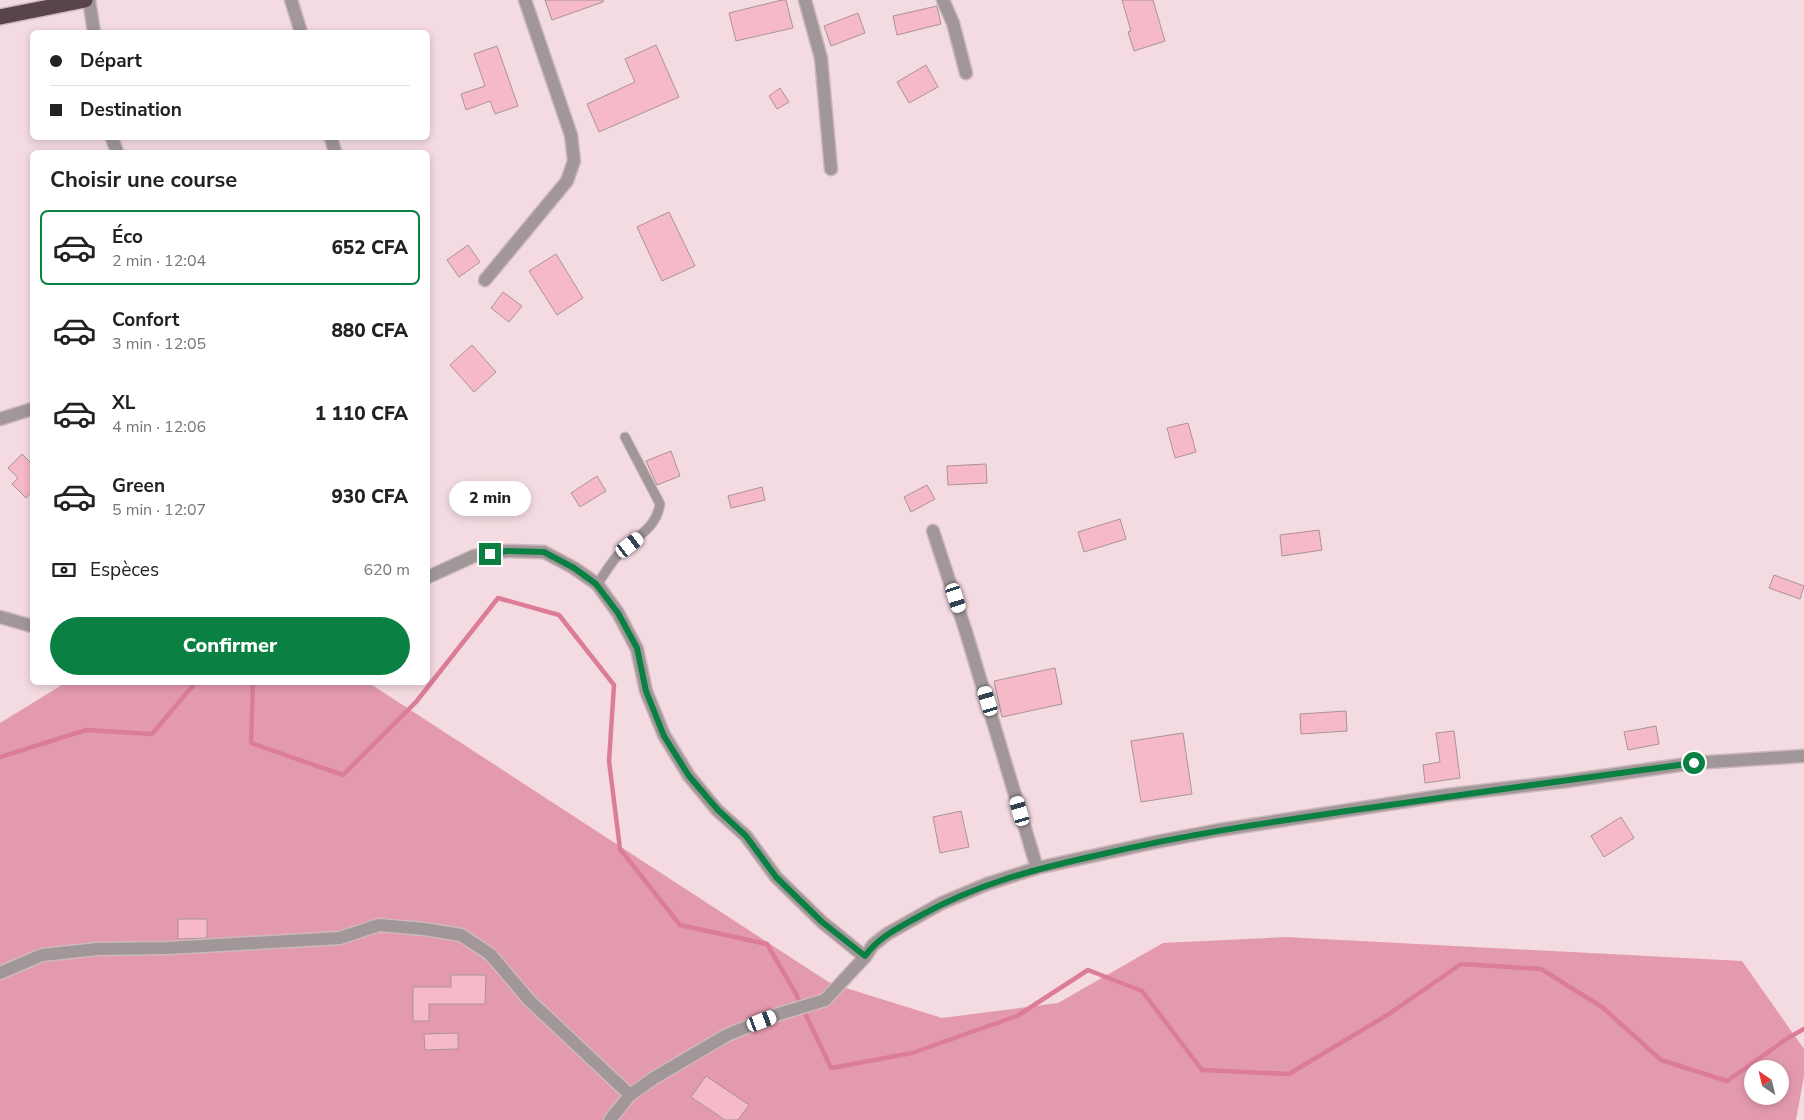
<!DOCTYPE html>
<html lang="fr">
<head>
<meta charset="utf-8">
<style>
  :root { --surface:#fff; --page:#f2f2f2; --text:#222; --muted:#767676; --line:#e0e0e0; --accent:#0b8043 }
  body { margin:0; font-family:"Nunito Sans",sans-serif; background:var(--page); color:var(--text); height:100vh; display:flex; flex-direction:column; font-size:19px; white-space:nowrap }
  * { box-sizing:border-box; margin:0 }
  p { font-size:16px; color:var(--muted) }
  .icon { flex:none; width:28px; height:28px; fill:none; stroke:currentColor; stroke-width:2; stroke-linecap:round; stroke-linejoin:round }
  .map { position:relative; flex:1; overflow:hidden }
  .sheet { position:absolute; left:30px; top:150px; width:400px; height:535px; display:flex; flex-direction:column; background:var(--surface); border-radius:8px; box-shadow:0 2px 8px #0003 }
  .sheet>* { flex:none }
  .hud { position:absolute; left:30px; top:30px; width:400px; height:110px; border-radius:8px; box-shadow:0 2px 8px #0003; display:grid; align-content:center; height:110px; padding:0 20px; background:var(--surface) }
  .needle { width:32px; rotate:325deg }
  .tools { position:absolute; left:1744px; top:1060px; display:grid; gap:10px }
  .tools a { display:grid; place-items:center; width:45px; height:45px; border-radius:50%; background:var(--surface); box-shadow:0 2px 8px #0003; font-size:25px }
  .end { position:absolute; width:22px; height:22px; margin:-11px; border:6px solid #0b8043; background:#fff; box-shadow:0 0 0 2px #fff }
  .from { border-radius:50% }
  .bubble { position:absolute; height:35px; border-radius:18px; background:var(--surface); box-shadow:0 2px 8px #0003; font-size:16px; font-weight:800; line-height:35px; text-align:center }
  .car { position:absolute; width:15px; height:30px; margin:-15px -8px; border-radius:6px; box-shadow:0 0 4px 1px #0007; background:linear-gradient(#fff 24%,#345 0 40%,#fff 0 76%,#345 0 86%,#fff 0) }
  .hud b { display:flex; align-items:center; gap:18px; height:48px; font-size:19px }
  .hud b+b { border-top:1px solid var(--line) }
  .hud i { width:12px; height:12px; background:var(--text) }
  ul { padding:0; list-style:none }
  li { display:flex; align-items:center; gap:15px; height:75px; margin:0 10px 8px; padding:0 10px; border:2px solid transparent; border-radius:8px }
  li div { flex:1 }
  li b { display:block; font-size:19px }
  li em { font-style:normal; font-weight:800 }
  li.active { border-color:var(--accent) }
  li>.icon { width:45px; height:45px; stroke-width:1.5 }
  h2 { padding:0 20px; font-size:22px; line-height:60px }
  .pay { display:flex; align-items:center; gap:12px; height:55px; padding:0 20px; font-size:19px }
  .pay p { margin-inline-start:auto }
  .button { display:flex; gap:10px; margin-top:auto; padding:10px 20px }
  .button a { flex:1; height:58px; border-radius:30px; background:var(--accent); color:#fff; font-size:20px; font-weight:800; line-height:58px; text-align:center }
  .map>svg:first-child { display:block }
  .green { fill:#e49aae; fill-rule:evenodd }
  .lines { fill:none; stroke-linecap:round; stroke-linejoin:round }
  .stream { stroke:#db7d99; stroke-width:4.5 }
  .building { fill:#f5b9c8; stroke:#aa9398 }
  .lane-casing { stroke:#ceb8bd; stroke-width:11 }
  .street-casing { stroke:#ceb8bd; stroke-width:15 }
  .highway-casing { stroke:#ceb8bd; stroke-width:18 }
  .lane { stroke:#a19799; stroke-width:9 }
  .street { stroke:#a19799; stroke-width:12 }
  .highway { stroke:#584449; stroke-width:15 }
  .route { stroke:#0b8043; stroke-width:6 }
</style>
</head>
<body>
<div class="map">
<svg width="1804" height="1120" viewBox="0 0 1804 1120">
  <rect width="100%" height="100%" fill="#f4dbe1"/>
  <path class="green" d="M65,683H369L830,983L942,1018L1058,1003L1163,943L1285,937L1742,961L1804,1049V1076L1796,1120H0V723ZM1752,1069H1780V1096H1752Z"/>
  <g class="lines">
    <g class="stream">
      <path d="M253,682L251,743L343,775L416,702L498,598L559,615L614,685L609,761L620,849L680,925L767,944L796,994L831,1068L912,1053L1017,1016L1088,970L1142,991L1202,1070L1289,1074L1389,1014L1461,964L1541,969L1602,1007L1661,1060L1727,1081L1788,1038L1804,1029"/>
      <path d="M0,757L86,730L152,734L196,682"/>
    </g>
  </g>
  <g class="building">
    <path d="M545,0H603V2L552,20Z"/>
    <path d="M782,0H786L793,28L736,41L729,13Z"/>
    <path d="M1122,0H1153L1165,41L1134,51L1128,32L1131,31Z"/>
    <path d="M937,6L941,24L897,35L893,16Z"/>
    <path d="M858,13L865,33L831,46L824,26Z"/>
    <path d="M656,45L679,97L599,132L587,104L635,82L625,59Z"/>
    <path d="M497,46L518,106L495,114L490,101L466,110L461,94L485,86L474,54Z"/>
    <path d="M926,65L938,87L909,103L897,82Z"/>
    <path d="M780,88L789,102L777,109L769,96Z"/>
    <path d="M669,212L695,266L662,281L637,227Z"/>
    <path d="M468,245L480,262L459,277L447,260Z"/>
    <path d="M556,254L583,298L557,315L529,271Z"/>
    <path d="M503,292L522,306L509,322L491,308Z"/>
    <path d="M472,345L496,372L474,392L450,365Z"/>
    <path d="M1188,423L1196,452L1175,458L1167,428Z"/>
    <path d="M671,451L680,476L657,485L646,461Z"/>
    <path d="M22,454L32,464V491L26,498L12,484L18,478L8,468Z"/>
    <path d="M986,464L987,483L948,485L947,466Z"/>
    <path d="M597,476L606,491L580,507L571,493Z"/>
    <path d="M927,485L935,499L911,512L904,497Z"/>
    <path d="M762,487L765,500L731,508L728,496Z"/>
    <path d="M1120,519L1126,539L1084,552L1078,532Z"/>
    <path d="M1319,530L1322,550L1282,556L1280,535Z"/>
    <path d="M1774,575L1804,586L1800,599L1769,588Z"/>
    <path d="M1055,668L1062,704L1002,717L994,681Z"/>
    <path d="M1346,711L1347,731L1301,734L1300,714Z"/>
    <path d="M1656,726L1659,744L1628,750L1624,732Z"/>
    <path d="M1454,731L1460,778L1425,783L1423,765L1440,762L1436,733Z"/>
    <path d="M1183,733L1192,794L1141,802L1131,741Z"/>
    <path d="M961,811L969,847L940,853L933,817Z"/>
    <path d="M1621,817L1634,838L1604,857L1591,836Z"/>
    <path d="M178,919H207V938L178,939Z"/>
    <path d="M451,975H486L485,1004H429V1021H413V987H451Z"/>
    <path d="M458,1033V1049L425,1050L424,1034Z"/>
    <path d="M706,1076L749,1105L738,1120H725L691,1097Z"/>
  </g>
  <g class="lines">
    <defs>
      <path id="lane" d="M597,584C604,575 610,564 618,555C634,537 656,530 660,504L625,437"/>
      <g id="street">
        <path d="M89,0L94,32"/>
        <path d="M291,0L301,32"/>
        <path d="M805,0L821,58L831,169"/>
        <path d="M943,0L953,23L966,73"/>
        <path d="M112,138L117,152"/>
        <path d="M331,138L335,152"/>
        <path d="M485,280L567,181L574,161L571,135L525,0"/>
        <path d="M0,419L32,409"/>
        <path d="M933,531L966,632L1037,868"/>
        <path d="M428,577L474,556L507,551L544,552L574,568L597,584L618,613L637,649L646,691L664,735L689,776L717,810L746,836L776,877L822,922L865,957"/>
        <path d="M0,617L32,626"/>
        <path d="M0,973L42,955L98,949L168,948L340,938L379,925L424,929L461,935L490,954L529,1000L630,1095"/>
        <path d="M610,1120L630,1095L654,1078L727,1035L779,1014L825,1000L865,957L873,945L887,934L942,903L987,884L1037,868L1156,842L1219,830L1447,795L1567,781L1694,763L1804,756"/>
      </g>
      <path id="highway" d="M0,17L85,0"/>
    </defs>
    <use href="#lane" class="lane-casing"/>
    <use href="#street" class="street-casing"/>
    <use href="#highway" class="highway-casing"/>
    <use href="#lane" class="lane"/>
    <use href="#street" class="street"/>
    <use href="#highway" class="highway"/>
  </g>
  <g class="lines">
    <path class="route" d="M490,554L507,551L544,552L574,568L596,584L618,613L637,648L646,691L664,736L689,776L718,810L746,836L776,877L822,922L865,956C878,938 896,929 916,918C978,883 1035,869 1103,854C1184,835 1265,823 1347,811C1462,794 1579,779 1694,763"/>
  </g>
</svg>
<div class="tools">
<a><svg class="needle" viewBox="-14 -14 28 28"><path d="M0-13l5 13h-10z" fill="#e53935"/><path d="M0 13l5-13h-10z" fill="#767676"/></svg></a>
</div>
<i class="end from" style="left:1694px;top:763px"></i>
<i class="end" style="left:490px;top:554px"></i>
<div class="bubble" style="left:449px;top:481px;width:82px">2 min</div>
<i class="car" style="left:630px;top:545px;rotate:52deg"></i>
<i class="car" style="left:956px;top:598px;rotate:162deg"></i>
<i class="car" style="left:988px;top:701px;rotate:343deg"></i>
<i class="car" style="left:1020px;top:811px;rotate:344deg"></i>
<i class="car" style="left:762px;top:1021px;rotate:69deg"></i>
<div class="hud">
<b><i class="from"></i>Départ</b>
<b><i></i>Destination</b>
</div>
<section class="sheet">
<h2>Choisir une course</h2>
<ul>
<li class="active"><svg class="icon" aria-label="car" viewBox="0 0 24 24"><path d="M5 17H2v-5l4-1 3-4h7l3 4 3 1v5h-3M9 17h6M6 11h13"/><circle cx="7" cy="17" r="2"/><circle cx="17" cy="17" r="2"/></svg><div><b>Éco</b><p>2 min · 12:04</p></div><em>652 CFA</em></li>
<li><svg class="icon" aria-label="car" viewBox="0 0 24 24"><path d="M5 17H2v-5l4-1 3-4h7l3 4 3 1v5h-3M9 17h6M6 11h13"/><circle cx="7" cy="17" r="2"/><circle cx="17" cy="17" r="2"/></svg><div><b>Confort</b><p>3 min · 12:05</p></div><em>880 CFA</em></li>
<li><svg class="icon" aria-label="car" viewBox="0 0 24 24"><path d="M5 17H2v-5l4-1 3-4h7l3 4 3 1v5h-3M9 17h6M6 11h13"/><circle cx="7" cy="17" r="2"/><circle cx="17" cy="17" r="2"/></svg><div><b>XL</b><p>4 min · 12:06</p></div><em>1 110 CFA</em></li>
<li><svg class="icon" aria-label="car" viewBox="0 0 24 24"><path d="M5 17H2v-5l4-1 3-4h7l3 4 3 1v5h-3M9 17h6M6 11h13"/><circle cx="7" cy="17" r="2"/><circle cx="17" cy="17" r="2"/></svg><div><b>Green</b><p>5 min · 12:07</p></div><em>930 CFA</em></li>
</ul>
<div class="pay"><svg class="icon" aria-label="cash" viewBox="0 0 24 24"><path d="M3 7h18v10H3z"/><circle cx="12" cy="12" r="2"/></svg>Espèces<p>620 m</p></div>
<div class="button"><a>Confirmer</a></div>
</section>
</div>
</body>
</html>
